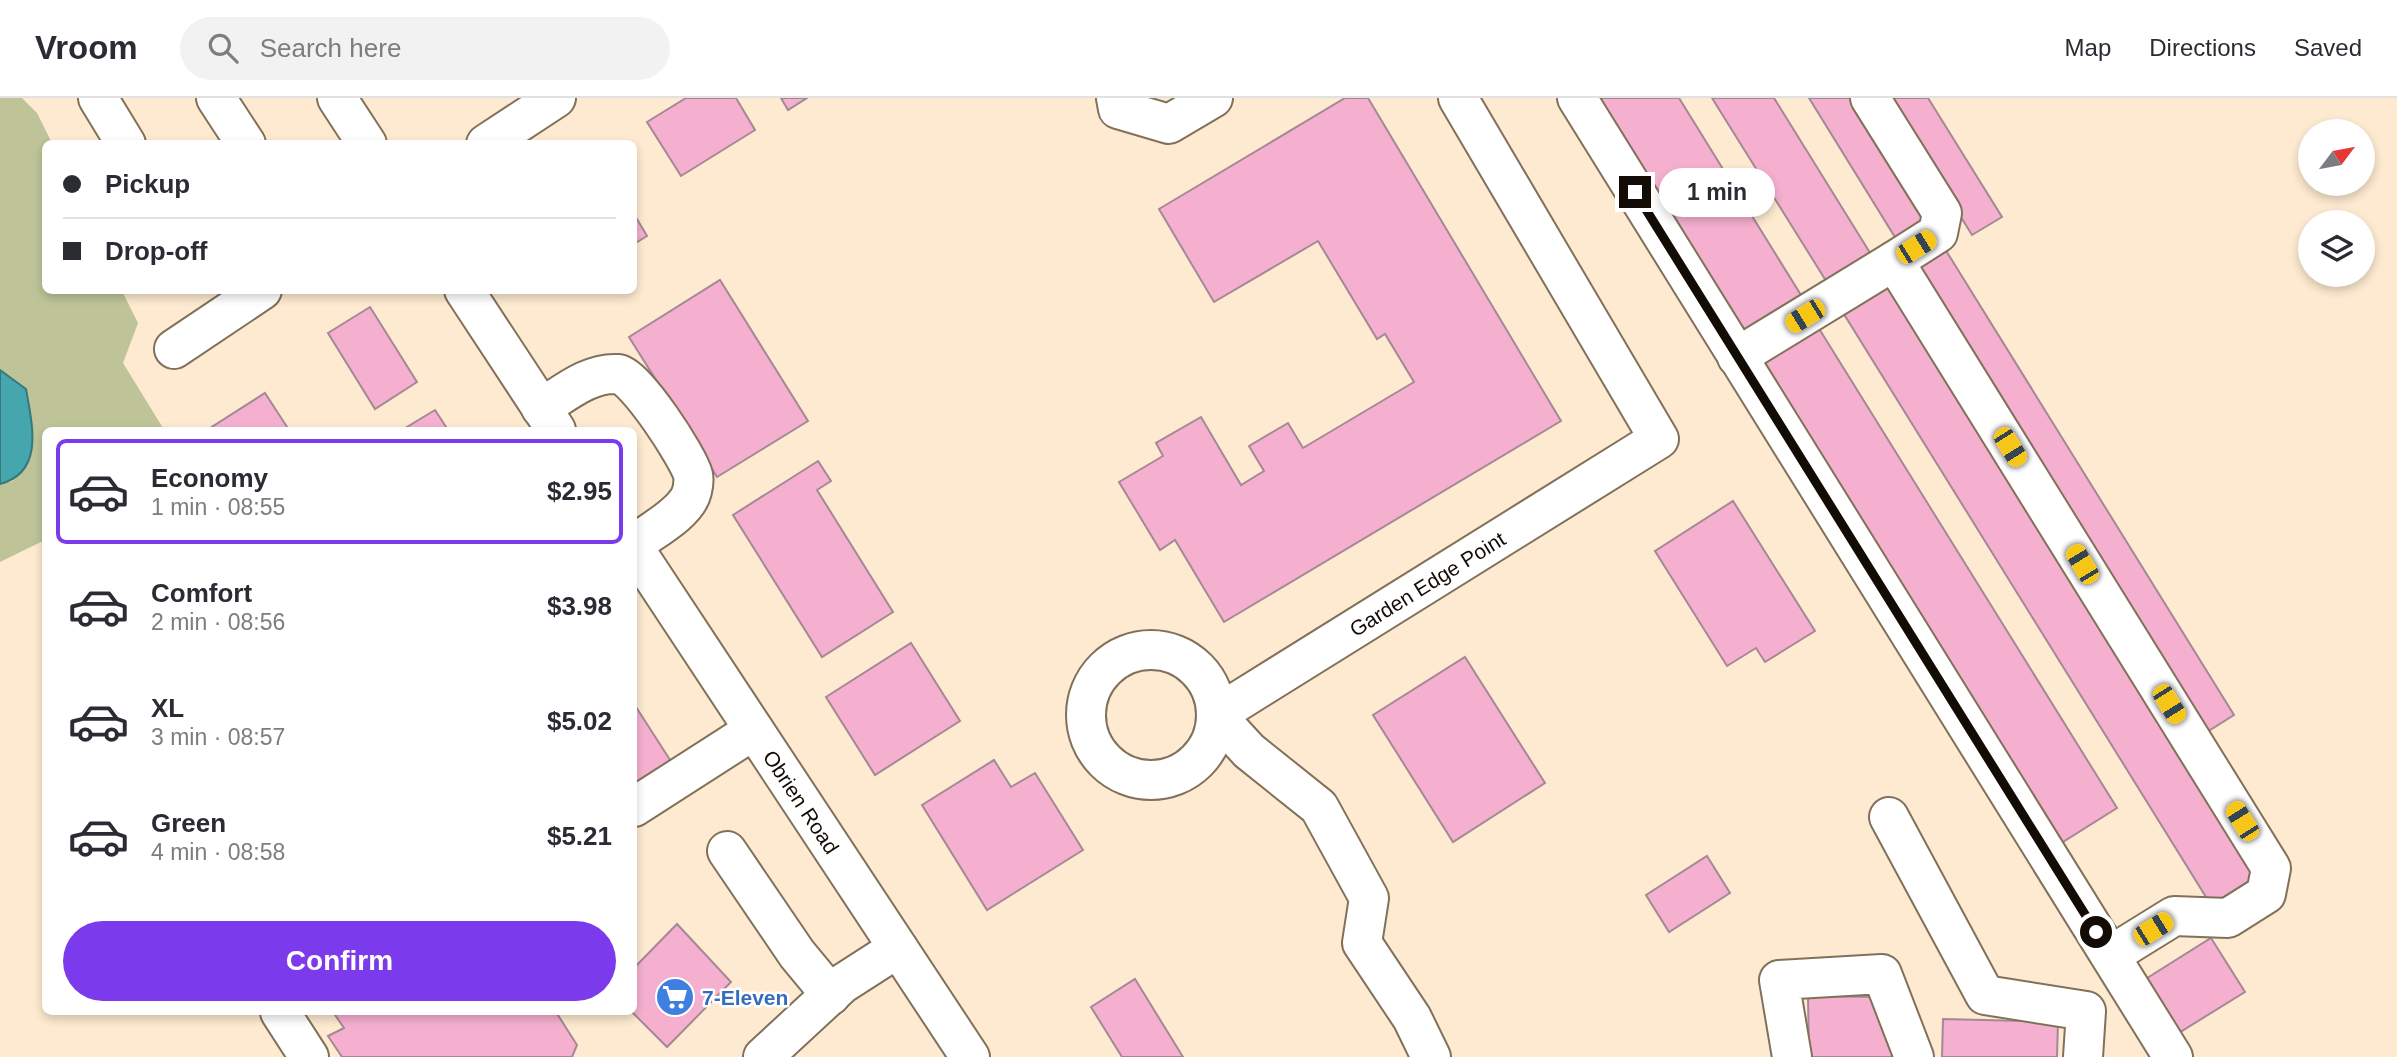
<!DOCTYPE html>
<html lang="en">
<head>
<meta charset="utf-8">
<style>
  :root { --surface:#fff; --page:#f2f2f3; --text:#2b2b33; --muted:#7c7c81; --line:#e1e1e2; --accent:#7c3aed }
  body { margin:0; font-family:Arial,sans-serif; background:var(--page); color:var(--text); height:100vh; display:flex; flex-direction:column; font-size:26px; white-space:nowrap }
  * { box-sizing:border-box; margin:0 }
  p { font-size:23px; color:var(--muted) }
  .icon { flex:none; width:38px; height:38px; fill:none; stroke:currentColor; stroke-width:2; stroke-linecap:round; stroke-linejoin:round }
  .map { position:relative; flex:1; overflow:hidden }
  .side { position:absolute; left:42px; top:329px; width:595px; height:588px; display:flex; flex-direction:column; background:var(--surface); border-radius:10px; box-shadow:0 4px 10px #0003 }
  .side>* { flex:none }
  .guide { position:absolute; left:42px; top:42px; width:595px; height:154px; border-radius:10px; box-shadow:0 4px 10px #0003; display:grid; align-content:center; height:154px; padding:0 21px; background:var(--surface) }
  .needle { width:46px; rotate:58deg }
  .controls { position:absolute; left:2298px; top:21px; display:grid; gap:14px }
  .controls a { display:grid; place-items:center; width:77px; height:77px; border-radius:50%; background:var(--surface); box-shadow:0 4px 10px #0003; font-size:35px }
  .end { position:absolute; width:32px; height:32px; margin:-16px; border:9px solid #120c05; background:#fff; box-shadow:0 0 0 4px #fff }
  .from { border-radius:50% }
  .bubble { position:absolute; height:49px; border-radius:24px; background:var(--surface); box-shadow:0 4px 10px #0003; font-size:23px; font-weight:600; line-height:49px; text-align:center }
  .car { position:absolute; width:21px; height:42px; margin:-21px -10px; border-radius:9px; box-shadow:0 0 5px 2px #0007; background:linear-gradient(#f5c518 24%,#345 0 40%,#f5c518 0 76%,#345 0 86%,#f5c518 0) }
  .guide b { display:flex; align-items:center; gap:24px; height:66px; font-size:26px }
  .guide b+b { border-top:2px solid var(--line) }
  .guide i { width:18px; height:18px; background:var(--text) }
  ul { padding:12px 0 0; list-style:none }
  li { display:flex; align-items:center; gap:21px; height:105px; margin:0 14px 10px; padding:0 7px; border:4px solid transparent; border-radius:10px }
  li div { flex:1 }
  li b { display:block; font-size:26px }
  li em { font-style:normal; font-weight:600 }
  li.current { border-color:var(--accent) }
  li>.icon { width:63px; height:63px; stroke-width:1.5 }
  .action { display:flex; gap:14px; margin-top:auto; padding:14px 21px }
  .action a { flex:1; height:80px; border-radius:42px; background:var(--accent); color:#fff; font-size:28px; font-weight:600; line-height:80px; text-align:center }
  header { display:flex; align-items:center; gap:42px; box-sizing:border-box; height:98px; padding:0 35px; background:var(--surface); border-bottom:2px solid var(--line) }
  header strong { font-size:33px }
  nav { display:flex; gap:38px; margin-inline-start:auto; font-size:24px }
  .search { width:490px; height:63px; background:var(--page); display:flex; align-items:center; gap:18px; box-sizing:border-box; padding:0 24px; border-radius:38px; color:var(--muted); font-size:26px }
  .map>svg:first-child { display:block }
  .green { fill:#bec498 }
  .water { fill:#46a6ad; stroke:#36787b; stroke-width:2 }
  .building { fill:#f5b0d0; stroke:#a58895; stroke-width:2 }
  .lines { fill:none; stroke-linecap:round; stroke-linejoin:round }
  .minor-casing { stroke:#81715a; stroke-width:42 }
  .minor { stroke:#fff; stroke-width:38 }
  .route { stroke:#120c05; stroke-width:9 }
  .labels { text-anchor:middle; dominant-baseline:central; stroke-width:5; stroke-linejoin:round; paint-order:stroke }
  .street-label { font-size:21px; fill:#120c05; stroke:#fff }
  .shop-label { font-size:21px; font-weight:bold; fill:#366cbe; stroke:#fff; text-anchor:start }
</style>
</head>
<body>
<header>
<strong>Vroom</strong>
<div class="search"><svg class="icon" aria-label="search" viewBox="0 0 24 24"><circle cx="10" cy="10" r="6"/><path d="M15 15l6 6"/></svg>Search here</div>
<nav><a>Map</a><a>Directions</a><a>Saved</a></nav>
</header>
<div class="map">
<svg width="2397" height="959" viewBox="0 0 2397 959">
  <rect width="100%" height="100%" fill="#fdead0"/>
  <path class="green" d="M0,0H22L37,15L52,45L46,46V192L122,193L138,225L123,265L163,330L161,332H46L45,442L0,464V386L13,383L26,291L0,272Z"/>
  <path class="water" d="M0,272L26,291C32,326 45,374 0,386Z"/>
  <g class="building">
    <path d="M686,0H736L755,32L681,78L647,24Z"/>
    <path d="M781,0H807L788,12Z"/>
    <path d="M1345,0H1368L1561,323L1224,524L1175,442L1160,452L1119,384L1163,358L1156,345L1201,319L1241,387L1264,373L1249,348L1288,325L1303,350L1414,284L1385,236L1377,241L1318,143L1214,204L1159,111Z"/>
    <path d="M1595,0H1679L1804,202L1743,239Z"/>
    <path d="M1712,0H1774L1872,158L1828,186Z"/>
    <path d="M1809,0H1853L1930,124L1898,144Z"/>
    <path d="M1887,0H1928L2002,119L1972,137Z"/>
    <path d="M634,116L647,138L634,146Z"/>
    <path d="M1945,151L2234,617L2202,637L1914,170Z"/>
    <path d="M720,182L808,323L717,379L629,239Z"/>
    <path d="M1887,185L2255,779L2211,807L1842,213Z"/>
    <path d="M370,209L417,284L375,311L328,235Z"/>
    <path d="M1818,229L2117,710L2058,747L1758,266Z"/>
    <path d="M265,295L289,332H207Z"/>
    <path d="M435,312L448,332H402Z"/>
    <path d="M818,363L831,383L817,392L893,514L822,559L733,417Z"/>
    <path d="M1733,403L1815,533L1765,564L1756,550L1727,568L1655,453Z"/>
    <path d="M911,545L960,623L875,677L826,599Z"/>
    <path d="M1465,559L1545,685L1453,744L1373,617Z"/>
    <path d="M636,609L672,665L634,689V611Z"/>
    <path d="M994,662L1011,689L1035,675L1083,752L987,812L922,707Z"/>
    <path d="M1707,758L1730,795L1669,834L1646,797Z"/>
    <path d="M677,826L731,884L667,949L632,914L634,870Z"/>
    <path d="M2211,840L2245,894L2177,936L2144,882Z"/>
    <path d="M1135,881L1183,959H1122L1091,909Z"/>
    <path d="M1808,898L1879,899L1901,959H1809Z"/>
    <path d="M333,914H556L577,947L572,959H342L328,938L344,930Z"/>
    <path d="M1943,921L2058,924L2057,959H1942Z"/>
  </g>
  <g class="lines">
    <defs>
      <g id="minor">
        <path d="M98,0L126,46"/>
        <path d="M216,0L246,46"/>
        <path d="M337,0L367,46"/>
        <path d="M1116,0L1118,11L1169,26L1213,0"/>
        <path d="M1577,0L2173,959"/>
        <path d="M1870,0L1942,115L1938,135L1894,163L2271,770L2266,796L2228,820L2174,818L2111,857"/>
        <path d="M486,46L556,0"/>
        <path d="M464,192L556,332"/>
        <path d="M174,251L262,192"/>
        <path d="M1737,259L1894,163"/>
        <path d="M541,310C564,296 589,274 618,276C635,277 689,360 693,377C694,381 693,389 692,393C687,415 651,433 634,446"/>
        <path id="s1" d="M634,450L970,959"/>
        <circle cx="1151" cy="617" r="65"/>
        <path d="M634,709L754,632"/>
        <path d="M1889,719L1985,897L2086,913L2083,959"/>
        <path d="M727,753L797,856L831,897"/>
        <path d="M280,914L309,959"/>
        <path d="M763,959L842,886L898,850"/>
        <path id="s2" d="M1431,959L1412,920L1362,845L1369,800L1319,709L1249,653L1216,617L1659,341L1458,0"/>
        <path d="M1792,959L1779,882L1882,876L1914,959"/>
      </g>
    </defs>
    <use href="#minor" class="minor-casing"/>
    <use href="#minor" class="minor"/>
  </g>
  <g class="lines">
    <path class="route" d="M1635,94L2096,834"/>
  </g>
  <defs>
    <symbol id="supermarket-disc" viewBox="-11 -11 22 22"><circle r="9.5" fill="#3f7fe0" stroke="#fff"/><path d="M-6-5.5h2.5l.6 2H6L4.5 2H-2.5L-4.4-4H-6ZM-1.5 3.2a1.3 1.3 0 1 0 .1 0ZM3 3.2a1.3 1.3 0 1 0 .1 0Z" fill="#fff"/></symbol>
  </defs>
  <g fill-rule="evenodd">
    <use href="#supermarket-disc" x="653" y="877" width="44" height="44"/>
  </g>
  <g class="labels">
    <g class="street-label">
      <text stroke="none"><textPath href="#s2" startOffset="670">Garden Edge Point</textPath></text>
      <text stroke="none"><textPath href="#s1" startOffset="304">Obrien Road</textPath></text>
    </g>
    <g class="shop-label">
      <text x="702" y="899">7-Eleven</text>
    </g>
  </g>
</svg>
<div class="controls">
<a><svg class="needle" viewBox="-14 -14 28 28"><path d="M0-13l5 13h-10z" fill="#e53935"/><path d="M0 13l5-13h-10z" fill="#7c7c81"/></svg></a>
<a><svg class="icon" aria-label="layers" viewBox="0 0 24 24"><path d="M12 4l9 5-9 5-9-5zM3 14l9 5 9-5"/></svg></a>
</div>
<i class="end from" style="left:2096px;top:834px"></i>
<i class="end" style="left:1635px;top:94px"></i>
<div class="bubble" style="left:1659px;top:70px;width:116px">1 min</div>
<i class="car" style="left:1916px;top:149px;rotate:58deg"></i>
<i class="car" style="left:1805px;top:218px;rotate:238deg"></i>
<i class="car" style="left:2010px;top:349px;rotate:148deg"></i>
<i class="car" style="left:2082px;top:466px;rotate:329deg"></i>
<i class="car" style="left:2169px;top:606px;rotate:148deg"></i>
<i class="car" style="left:2242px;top:723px;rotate:328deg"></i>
<i class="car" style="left:2153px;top:831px;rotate:58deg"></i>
<div class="guide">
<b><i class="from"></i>Pickup</b>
<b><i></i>Drop-off</b>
</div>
<section class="side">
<ul>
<li class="current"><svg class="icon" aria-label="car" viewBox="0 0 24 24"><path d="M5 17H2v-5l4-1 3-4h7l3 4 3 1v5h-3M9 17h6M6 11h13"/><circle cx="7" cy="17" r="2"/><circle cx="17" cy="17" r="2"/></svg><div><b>Economy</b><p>1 min · 08:55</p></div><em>$2.95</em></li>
<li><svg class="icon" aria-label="car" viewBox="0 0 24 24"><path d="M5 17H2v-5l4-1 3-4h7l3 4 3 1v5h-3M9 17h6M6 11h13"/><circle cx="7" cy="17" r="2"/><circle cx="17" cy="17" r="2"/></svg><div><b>Comfort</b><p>2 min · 08:56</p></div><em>$3.98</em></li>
<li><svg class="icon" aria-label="car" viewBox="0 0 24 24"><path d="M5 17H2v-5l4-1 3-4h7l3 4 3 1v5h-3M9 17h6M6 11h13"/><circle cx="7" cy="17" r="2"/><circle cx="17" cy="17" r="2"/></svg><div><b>XL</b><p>3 min · 08:57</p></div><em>$5.02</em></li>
<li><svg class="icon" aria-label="car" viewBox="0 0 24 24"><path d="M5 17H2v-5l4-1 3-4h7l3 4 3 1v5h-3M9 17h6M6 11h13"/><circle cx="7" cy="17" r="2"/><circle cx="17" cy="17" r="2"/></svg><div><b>Green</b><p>4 min · 08:58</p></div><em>$5.21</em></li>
</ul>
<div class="action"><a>Confirm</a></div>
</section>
</div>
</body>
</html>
